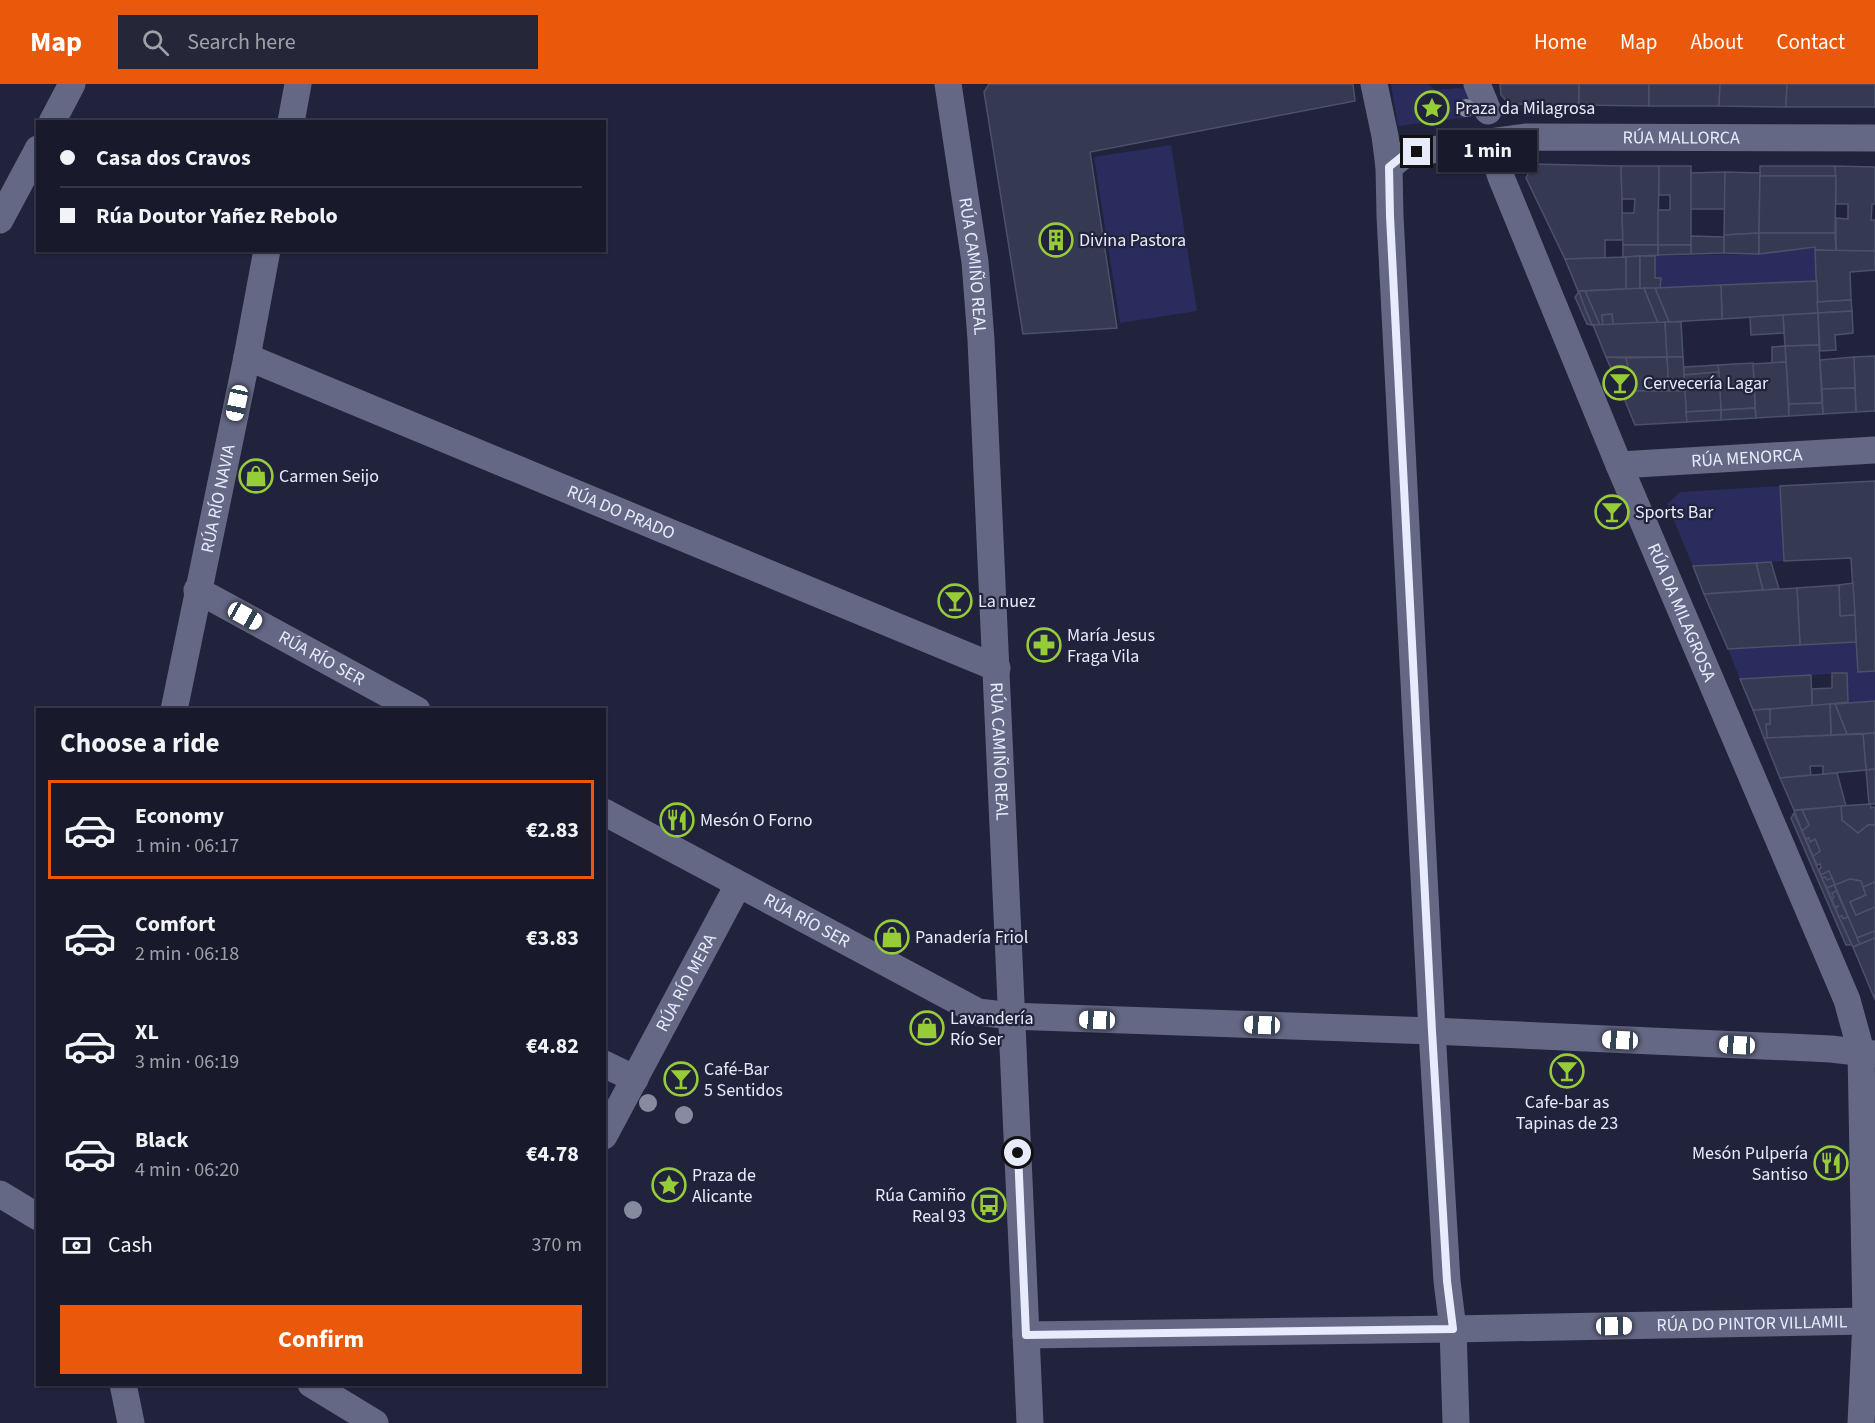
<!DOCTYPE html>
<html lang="en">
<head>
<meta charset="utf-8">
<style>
  :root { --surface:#181a2c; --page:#252738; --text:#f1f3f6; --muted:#9fa1a9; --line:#363848; --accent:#ea580c }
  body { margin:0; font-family:"Source Sans 3",sans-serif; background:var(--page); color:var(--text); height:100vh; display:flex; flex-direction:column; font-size:22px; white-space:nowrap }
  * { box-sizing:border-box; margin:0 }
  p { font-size:20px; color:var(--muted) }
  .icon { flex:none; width:33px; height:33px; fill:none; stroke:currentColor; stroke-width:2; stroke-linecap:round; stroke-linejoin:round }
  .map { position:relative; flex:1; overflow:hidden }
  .sheet { position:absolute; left:36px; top:624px; width:570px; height:678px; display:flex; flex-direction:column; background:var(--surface); border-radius:0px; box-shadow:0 2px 4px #0004,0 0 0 2px var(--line) }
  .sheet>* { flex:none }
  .hud { position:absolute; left:36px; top:36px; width:570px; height:132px; border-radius:0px; box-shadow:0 2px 4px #0004,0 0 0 2px var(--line); display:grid; align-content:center; height:132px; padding:0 24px; background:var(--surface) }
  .end { position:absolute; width:27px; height:27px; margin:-14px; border:8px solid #e8ebfb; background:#111; box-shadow:0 0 0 3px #111 }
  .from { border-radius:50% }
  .bubble { position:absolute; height:42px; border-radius:0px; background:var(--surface); box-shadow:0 2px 4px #0004,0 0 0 2px var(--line); font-size:20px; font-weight:700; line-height:42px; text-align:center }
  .car { position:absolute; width:18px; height:36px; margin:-18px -9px; border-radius:8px; box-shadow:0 0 4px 2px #0007; background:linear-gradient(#fff 24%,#345 0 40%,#fff 0 76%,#345 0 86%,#fff 0) }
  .hud b { display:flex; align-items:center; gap:21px; height:57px; font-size:22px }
  .hud b+b { border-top:2px solid var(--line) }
  .hud i { width:15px; height:15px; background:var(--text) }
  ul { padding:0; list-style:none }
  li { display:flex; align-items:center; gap:18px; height:99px; margin:0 12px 9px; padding:0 12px; border:3px solid transparent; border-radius:0px }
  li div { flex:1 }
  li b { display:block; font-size:22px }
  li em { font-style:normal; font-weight:700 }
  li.on { border-color:var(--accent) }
  li>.icon { width:54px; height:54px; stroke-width:1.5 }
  h2 { padding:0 24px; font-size:27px; line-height:72px }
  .pay { display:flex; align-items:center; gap:15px; height:66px; padding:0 24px; font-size:22px }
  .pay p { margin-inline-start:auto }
  .action { display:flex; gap:12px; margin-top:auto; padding:12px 24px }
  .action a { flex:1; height:69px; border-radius:0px; background:var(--accent); color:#fff; font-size:24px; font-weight:700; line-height:69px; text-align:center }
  header { display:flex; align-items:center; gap:36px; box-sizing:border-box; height:84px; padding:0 30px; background:var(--accent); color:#fff }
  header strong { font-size:28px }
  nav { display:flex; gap:33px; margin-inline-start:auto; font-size:21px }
  .search { width:420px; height:54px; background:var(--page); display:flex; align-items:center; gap:15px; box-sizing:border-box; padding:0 21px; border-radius:0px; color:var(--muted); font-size:22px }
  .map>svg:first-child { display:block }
  .green { fill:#292c5d }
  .building { fill:#353952; stroke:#4c516b; stroke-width:1.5 }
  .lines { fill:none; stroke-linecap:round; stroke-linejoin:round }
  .street { stroke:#646884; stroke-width:27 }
  .tree { fill:#878ba0 }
  .route { stroke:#e8ebfb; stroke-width:8 }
  .labels { text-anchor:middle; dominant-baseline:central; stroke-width:4.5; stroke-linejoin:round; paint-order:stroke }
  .poi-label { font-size:18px; fill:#e8ebfb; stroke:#20233b; text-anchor:start }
  .street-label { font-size:18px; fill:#e8ebfb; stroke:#20233b }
</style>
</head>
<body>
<header>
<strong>Map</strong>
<div class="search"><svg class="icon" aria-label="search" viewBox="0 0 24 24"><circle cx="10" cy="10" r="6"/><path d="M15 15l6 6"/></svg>Search here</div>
<nav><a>Home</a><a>Map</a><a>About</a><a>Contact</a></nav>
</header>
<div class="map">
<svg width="1875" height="1339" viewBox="0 0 1875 1339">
  <rect width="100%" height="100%" fill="#20233b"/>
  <g class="green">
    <path d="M1391,0H1428L1436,6L1458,4L1474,6L1478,32L1398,42Z"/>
    <path d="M1171,61L1197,227L1120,239L1094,73Z"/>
    <path d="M1815,163L1817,197L1660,204L1661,194H1655V172L1759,170Z"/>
    <path d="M1780,402L1784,477L1693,482L1667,420L1680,408Z"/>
    <path d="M1856,558L1858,588L1875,587V617L1848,618L1846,589L1740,595L1728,565Z"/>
  </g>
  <g class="building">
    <path d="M989,0H1353L1355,17L1090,68L1117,244L1023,250L984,8Z"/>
    <path d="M1500,0H1579V21L1509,20L1501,11Z"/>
    <path d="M1579,0H1649V22L1579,21Z"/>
    <path d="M1649,0H1720L1719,22H1649Z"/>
    <path d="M1720,0H1787L1786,23L1719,22Z"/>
    <path d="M1787,0H1875V23H1786Z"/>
    <path d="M1533,80L1621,82L1623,156H1605V174L1565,175L1526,94Z"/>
    <path d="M1621,82H1659L1658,161H1623L1622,129H1634L1635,115H1622Z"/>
    <path d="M1659,82H1691V161H1658V126H1670V111H1659Z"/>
    <path d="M1760,82H1835L1836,92H1760Z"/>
    <path d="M1835,82L1875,83V120H1872L1871,136H1875V167H1836V134L1848,135V120H1836Z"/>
    <path d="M1725,88V125H1691V89Z"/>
    <path d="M1725,88L1760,89L1759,149L1724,151Z"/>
    <path d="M1760,92H1836L1835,149H1759Z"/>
    <path d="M1759,149V170L1724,169V151Z"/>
    <path d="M1759,149H1835L1836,167L1815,166V163L1759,170Z"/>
    <path d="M1691,152L1724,153V169L1691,170Z"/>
    <path d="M1623,161H1658V171L1623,173Z"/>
    <path d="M1658,161H1691V170L1658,171Z"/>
    <path d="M1815,166L1875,167V186L1850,188L1851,216L1817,218Z"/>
    <path d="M1640,172V205H1626V173Z"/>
    <path d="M1640,172H1655V194H1661L1660,204L1640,205Z"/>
    <path d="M1626,173V205L1578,207L1565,175Z"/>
    <path d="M1817,197L1818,229L1722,235L1721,201Z"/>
    <path d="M1721,201L1722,235L1669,238L1655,204Z"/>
    <path d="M1644,204L1658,239L1613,241L1612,230L1602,231L1603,241H1600L1585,207Z"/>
    <path d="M1644,204H1655L1669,238L1658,239Z"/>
    <path d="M1578,207H1585L1600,241H1592Z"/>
    <path d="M1579,208L1586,227L1592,241L1587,240L1575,213Z"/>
    <path d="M1851,216L1852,227L1818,229L1817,218Z"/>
    <path d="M1852,227L1853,249L1835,251L1836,266L1820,267L1818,229Z"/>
    <path d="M1818,229L1819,261L1785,262L1783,231Z"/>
    <path d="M1612,230L1613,241H1603L1602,231Z"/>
    <path d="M1783,231L1784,249L1751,251L1750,233Z"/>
    <path d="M1665,238L1667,273H1606L1593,241Z"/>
    <path d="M1665,238H1681L1683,273H1667Z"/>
    <path d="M1819,261L1822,319L1789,320L1785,262Z"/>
    <path d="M1785,262L1786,278L1772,279V263Z"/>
    <path d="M1875,272V327L1856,328L1854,273Z"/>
    <path d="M1606,273L1626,274L1633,307H1621Z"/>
    <path d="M1667,273L1669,307H1633L1626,274Z"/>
    <path d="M1667,273H1683L1685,307H1669Z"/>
    <path d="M1854,273L1855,304L1822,305L1820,276Z"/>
    <path d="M1786,278L1789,332L1756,334L1753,280Z"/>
    <path d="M1753,279L1755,324L1721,326L1718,281Z"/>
    <path d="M1718,281L1719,288L1684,291V283Z"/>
    <path d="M1719,288L1721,326L1686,328L1684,291Z"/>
    <path d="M1855,304L1856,328L1823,330L1822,305Z"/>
    <path d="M1621,307H1685L1687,338L1635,341Z"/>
    <path d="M1822,319L1823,330L1789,332V320Z"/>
    <path d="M1755,324L1756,334L1721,336V326Z"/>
    <path d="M1721,326V336L1687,338L1686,328Z"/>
    <path d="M1875,397V587L1858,588L1851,474L1784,477L1780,402Z"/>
    <path d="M1771,478L1779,505L1763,506L1756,479Z"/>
    <path d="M1756,479L1763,506L1704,510L1693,482Z"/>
    <path d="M1853,499L1855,531L1840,532L1839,501Z"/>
    <path d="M1839,501L1840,532L1855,531L1856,558L1800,561L1797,504Z"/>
    <path d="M1797,504L1800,561L1728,565L1704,510Z"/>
    <path d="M1832,589H1847L1848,618L1812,622V605L1832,604Z"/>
    <path d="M1811,591L1812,622L1753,626L1740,595Z"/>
    <path d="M1875,617V649L1847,650L1835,620Z"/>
    <path d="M1830,620H1835L1847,650L1831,651Z"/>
    <path d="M1830,620L1831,651L1767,654L1766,640H1770V625Z"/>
    <path d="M1770,625V640H1766L1767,654H1764L1753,626Z"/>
    <path d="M1875,649V685L1866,686L1863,650Z"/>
    <path d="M1863,650L1866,686L1823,690V682H1810L1811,691L1780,694L1764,654Z"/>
    <path d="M1875,685V720H1869L1866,686Z"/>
    <path d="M1837,689L1846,722L1794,726L1780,694Z"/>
    <path d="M1870,720L1871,724L1875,723V741H1868L1858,749L1842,736L1841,722Z"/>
    <path d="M1841,722L1842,736L1858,749L1868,741H1875V798L1863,803L1861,797L1850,795L1835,801L1829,787L1821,791L1819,785L1821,784L1820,780L1817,781L1813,772L1820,767L1815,755L1810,758L1809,754L1806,755L1802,747L1809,741L1802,726Z"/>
    <path d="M1794,726H1802L1809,741L1802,747Z"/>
    <path d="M1794,729L1835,825L1852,861H1846L1791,734Z"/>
    <path d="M1809,754L1810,758L1815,755L1820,767L1813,772L1806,755Z"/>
    <path d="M1829,787L1835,801L1850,795L1861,797L1866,811L1850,818L1856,831L1875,823V847L1857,854L1832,794L1827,796L1825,793L1822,794L1821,791Z"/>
    <path d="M1825,793L1827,796L1832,794L1837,807L1834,801L1827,804L1822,794Z"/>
    <path d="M1875,798V823L1856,831L1850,818L1866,811L1863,803Z"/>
    <path d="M1834,801L1837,807L1832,809L1834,813L1832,815L1827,804Z"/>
    <path d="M1836,807L1848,833L1843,835L1842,832L1839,833L1836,825L1838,822L1835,823L1832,815L1834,813L1832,809Z"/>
    <path d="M1842,832L1843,835L1848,833L1860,860L1853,863L1839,833Z"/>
    <path d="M1875,847V854L1860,860L1857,854Z"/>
    <path d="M1875,854V916L1853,863Z"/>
  </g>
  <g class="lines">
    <g class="street">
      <path id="s1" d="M948,0L975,178L981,256L1030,1339"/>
      <path d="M1374,0L1385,52L1389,83L1390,132L1432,947L1447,1197L1453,1245L1456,1339"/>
      <path d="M1477,0L1488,27"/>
      <path d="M52,38L72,0"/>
      <path d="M291,38L298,0"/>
      <path id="s2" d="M1490,58L1501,93L1619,381L1847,916L1861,967L1866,1237L1861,1339"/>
      <path id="s3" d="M1389,83L1405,70L1417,68L1527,53L1875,54"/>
      <path d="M0,136L38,65"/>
      <path id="s4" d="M247,273L997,584"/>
      <path id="s5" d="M1619,381L1875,366"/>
      <path id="s6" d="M197,506L417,626"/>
      <path id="s7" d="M174,626L247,273L267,166"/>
      <path id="s8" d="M604,728L978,928L1012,932L1432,947L1831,965L1875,970"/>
      <path d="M604,980L635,995"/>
      <path id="s9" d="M604,1052L738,801"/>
      <path d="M0,1110L38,1133"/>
      <path id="s10" d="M1026,1251L1453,1245L1866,1237"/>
      <path d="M123,1300L131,1339"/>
      <path d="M311,1300L375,1339"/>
    </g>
  </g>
  <g class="tree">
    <circle cx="1466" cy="24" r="9"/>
    <circle cx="648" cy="1019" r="9"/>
    <circle cx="684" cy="1031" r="9"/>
    <circle cx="633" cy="1126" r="9"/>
  </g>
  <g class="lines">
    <path class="route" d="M1018,1069L1026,1251L1453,1245L1447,1197L1432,947L1390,132L1389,83L1405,70L1417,68"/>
  </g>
  <defs>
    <symbol id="sight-ring" viewBox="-11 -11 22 22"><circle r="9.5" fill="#20233b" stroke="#97cc39" stroke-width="1.5"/><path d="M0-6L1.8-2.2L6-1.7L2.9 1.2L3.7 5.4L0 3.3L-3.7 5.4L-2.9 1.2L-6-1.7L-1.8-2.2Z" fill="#97cc39"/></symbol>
    <symbol id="building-ring" viewBox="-11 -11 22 22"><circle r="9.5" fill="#20233b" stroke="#97cc39" stroke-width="1.5"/><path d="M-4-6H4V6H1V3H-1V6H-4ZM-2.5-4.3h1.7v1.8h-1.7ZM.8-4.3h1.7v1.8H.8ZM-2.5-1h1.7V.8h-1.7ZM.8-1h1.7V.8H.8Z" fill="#97cc39"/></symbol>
    <symbol id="bar-ring" viewBox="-11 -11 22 22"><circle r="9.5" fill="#20233b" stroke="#97cc39" stroke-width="1.5"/><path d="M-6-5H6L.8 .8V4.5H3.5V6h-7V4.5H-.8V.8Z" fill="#97cc39"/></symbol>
    <symbol id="shop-ring" viewBox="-11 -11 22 22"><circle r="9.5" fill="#20233b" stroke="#97cc39" stroke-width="1.5"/><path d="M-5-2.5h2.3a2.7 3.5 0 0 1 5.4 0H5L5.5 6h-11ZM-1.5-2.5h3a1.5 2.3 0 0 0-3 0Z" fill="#97cc39"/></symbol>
    <symbol id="pharmacy-ring" viewBox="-11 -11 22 22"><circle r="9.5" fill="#20233b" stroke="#97cc39" stroke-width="1.5"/><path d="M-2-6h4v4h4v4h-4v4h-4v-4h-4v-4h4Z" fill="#97cc39"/></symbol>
    <symbol id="restaurant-ring" viewBox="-11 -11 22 22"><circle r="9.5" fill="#20233b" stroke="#97cc39" stroke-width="1.5"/><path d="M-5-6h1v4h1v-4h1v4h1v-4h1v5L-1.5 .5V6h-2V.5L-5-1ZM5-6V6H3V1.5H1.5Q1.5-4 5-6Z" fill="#97cc39"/></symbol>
    <symbol id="bus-ring" viewBox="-11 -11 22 22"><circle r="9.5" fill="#20233b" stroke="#97cc39" stroke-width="1.5"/><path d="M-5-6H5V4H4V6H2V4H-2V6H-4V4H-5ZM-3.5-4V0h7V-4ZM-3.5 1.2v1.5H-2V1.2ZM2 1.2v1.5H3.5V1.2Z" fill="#97cc39"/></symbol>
  </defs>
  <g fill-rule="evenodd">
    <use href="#sight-ring" x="1413" y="5" width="38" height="38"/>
    <use href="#building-ring" x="1037" y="137" width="38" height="38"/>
    <use href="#bar-ring" x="1601" y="280" width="38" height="38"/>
    <use href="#shop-ring" x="237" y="373" width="38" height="38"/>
    <use href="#bar-ring" x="1593" y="409" width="38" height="38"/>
    <use href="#bar-ring" x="936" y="498" width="38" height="38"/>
    <use href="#pharmacy-ring" x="1025" y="542" width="38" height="38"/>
    <use href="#restaurant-ring" x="658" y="717" width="38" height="38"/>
    <use href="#shop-ring" x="873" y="834" width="38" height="38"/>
    <use href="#shop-ring" x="908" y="925" width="38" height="38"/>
    <use href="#bar-ring" x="1548" y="968" width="38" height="38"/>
    <use href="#bar-ring" x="662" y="976" width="38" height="38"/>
    <use href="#restaurant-ring" x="1812" y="1060" width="38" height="38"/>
    <use href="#sight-ring" x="650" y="1082" width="38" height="38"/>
    <use href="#bus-ring" x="970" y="1102" width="38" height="38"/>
  </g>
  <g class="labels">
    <g class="poi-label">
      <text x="1455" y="24">Praza da Milagrosa</text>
      <text x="1079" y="156">Divina Pastora</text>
      <text x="1643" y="299">Cervecería Lagar</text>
      <text x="279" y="392">Carmen Seijo</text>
      <text x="1635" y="428">Sports Bar</text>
      <text x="978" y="517">La nuez</text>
      <text x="1067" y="551">María Jesus<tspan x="1067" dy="21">Fraga Vila</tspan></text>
      <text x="700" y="736">Mesón O Forno</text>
      <text x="915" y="853">Panadería Friol</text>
      <text x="950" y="934">Lavandería<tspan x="950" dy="21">Río Ser</tspan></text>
      <text x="704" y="985">Café-Bar<tspan x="704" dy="21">5 Sentidos</tspan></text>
      <text x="1567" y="1018" text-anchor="middle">Cafe-bar as<tspan x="1567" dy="21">Tapinas de 23</tspan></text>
      <text x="1808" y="1069" text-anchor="end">Mesón Pulpería<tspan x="1808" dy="21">Santiso</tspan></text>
      <text x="692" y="1091">Praza de<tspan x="692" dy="21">Alicante</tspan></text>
      <text x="966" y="1111" text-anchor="end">Rúa Camiño<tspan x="966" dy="21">Real 93</tspan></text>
    </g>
    <g class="street-label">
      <text stroke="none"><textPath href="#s3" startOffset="298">RÚA MALLORCA</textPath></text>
      <text stroke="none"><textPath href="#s1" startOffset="184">RÚA CAMIÑO REAL</textPath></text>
      <text stroke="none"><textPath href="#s5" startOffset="128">RÚA MENORCA</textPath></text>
      <text stroke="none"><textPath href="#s7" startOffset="216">RÚA RÍO NAVIA</textPath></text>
      <text stroke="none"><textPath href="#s4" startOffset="405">RÚA DO PRADO</textPath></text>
      <text stroke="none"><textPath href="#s2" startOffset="508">RÚA DA MILAGROSA</textPath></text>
      <text stroke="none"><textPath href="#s6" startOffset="142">RÚA RÍO SER</textPath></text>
      <text stroke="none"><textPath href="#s1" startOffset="670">RÚA CAMIÑO REAL</textPath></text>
      <text stroke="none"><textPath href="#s8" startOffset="230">RÚA RÍO SER</textPath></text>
      <text stroke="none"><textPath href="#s9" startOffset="174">RÚA RÍO MERA</textPath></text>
      <text stroke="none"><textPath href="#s10" startOffset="726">RÚA DO PINTOR VILLAMIL</textPath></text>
    </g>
  </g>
</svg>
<i class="end from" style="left:1018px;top:1069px"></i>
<i class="end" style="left:1417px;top:68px"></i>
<div class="bubble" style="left:1438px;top:46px;width:99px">1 min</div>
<i class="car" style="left:237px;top:319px;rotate:192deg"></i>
<i class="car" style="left:245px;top:532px;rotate:119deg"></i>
<i class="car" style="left:1097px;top:936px;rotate:272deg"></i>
<i class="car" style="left:1262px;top:941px;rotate:272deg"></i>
<i class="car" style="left:1620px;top:956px;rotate:273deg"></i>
<i class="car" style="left:1737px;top:961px;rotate:273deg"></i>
<i class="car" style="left:1614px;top:1242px;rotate:89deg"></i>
<div class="hud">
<b><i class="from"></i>Casa dos Cravos</b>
<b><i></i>Rúa Doutor Yañez Rebolo</b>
</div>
<section class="sheet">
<h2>Choose a ride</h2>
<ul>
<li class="on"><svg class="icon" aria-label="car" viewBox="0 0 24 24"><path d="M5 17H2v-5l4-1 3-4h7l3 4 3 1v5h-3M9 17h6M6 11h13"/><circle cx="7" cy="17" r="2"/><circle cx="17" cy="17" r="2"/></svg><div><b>Economy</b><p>1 min · 06:17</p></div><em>€2.83</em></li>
<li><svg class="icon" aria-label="car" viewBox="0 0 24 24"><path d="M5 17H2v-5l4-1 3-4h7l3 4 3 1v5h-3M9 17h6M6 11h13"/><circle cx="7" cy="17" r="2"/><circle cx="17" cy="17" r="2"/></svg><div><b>Comfort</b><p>2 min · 06:18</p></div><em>€3.83</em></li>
<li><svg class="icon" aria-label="car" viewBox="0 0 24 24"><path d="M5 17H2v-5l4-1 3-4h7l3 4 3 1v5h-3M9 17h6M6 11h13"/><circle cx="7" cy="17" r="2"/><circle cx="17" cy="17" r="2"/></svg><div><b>XL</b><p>3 min · 06:19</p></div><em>€4.82</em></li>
<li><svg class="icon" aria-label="car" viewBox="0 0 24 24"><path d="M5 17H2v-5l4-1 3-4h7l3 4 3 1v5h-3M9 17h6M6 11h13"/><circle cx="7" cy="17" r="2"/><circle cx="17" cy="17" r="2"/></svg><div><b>Black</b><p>4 min · 06:20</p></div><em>€4.78</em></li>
</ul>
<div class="pay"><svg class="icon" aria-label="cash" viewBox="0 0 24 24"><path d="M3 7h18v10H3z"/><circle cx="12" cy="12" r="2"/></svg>Cash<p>370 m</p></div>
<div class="action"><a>Confirm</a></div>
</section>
</div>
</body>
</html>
